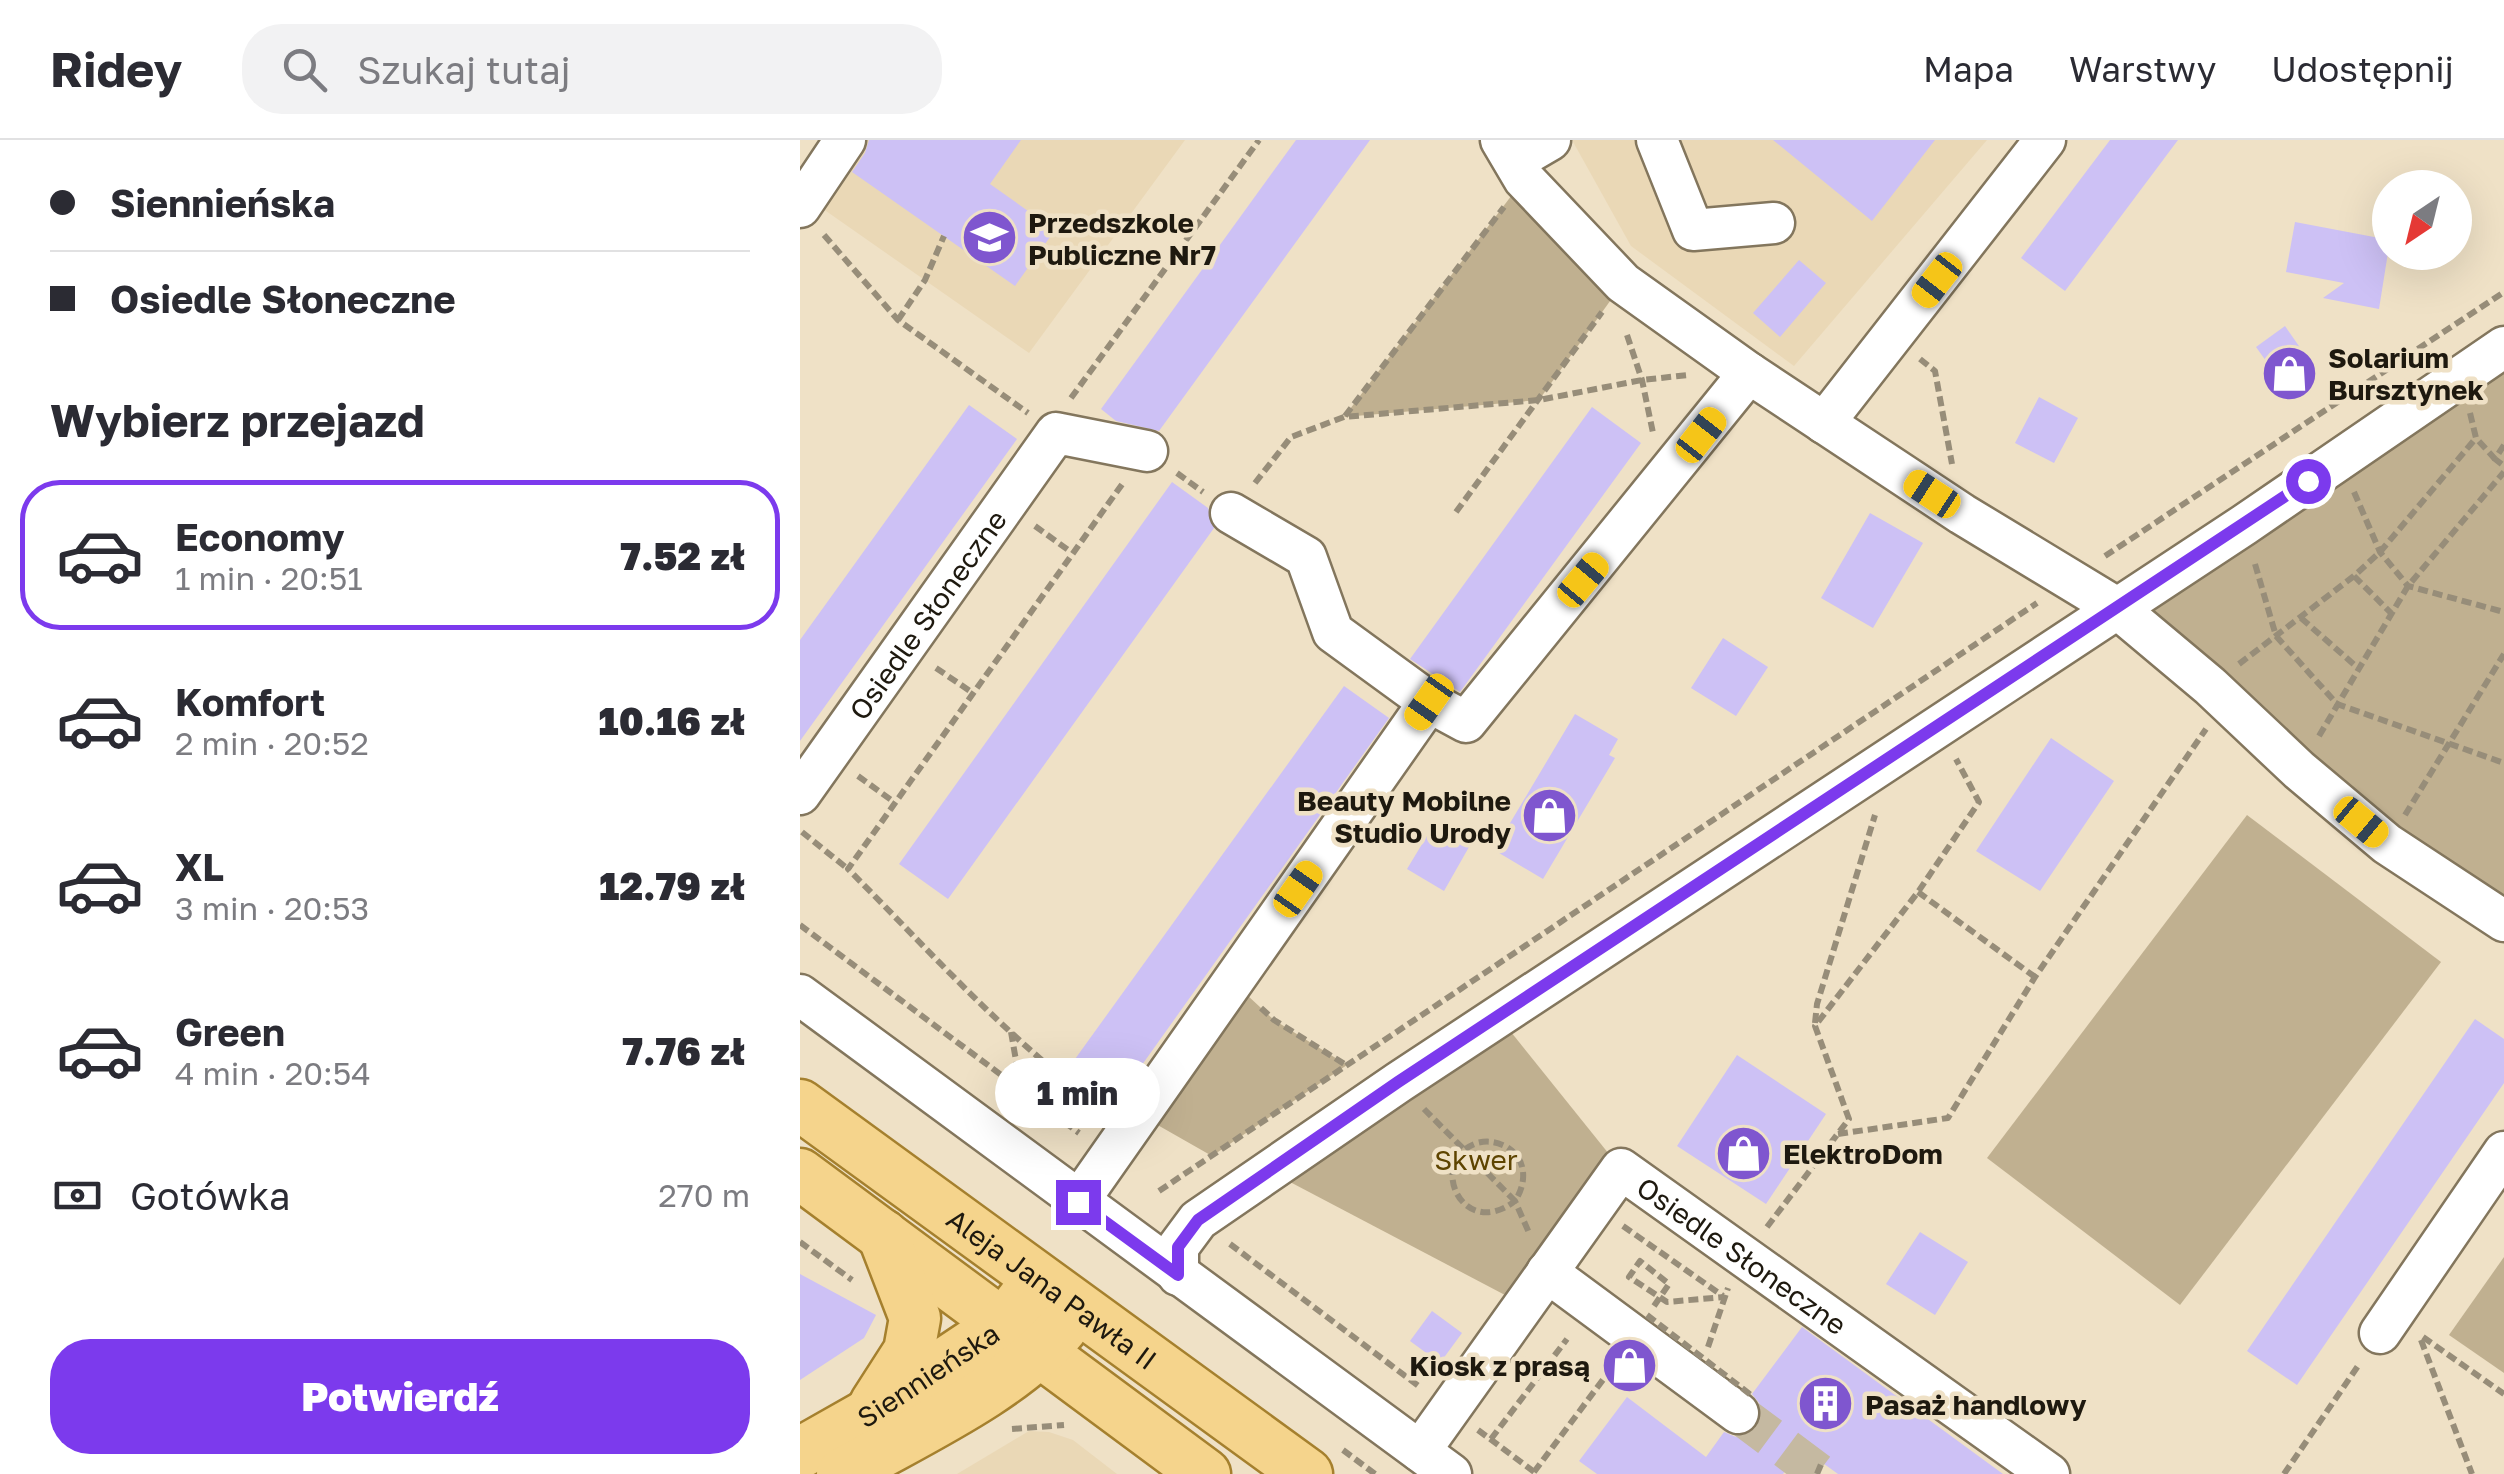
<!DOCTYPE html>
<html lang="pl">
<head>
<meta charset="utf-8">
<style>
  :root { --surface:#fff; --page:#f2f2f3; --text:#2b2b33; --muted:#7c7c81; --line:#e1e1e2; --accent:#7c3aed }
  body { margin:0; font-family:"Golos Text",sans-serif; background:var(--page); color:var(--text); height:100vh; display:flex; flex-direction:column; font-size:38px; white-space:nowrap }
  * { box-sizing:border-box; margin:0 }
  p { font-size:32px; color:var(--muted) }
  .icon { flex:none; width:55px; height:55px; fill:none; stroke:currentColor; stroke-width:2; stroke-linecap:round; stroke-linejoin:round }
  .map { position:relative; flex:1; overflow:hidden }
  .details { display:flex; flex-direction:column; background:var(--surface); width:800px }
  .details>* { flex:none }
  .guide { display:grid; align-content:center; height:220px; padding:0 50px; background:var(--surface) }
  .needle { width:65px; rotate:215deg }
  .fabs { position:absolute; left:1572px; top:30px; display:grid; gap:20px }
  .fabs a { display:grid; place-items:center; width:100px; height:100px; border-radius:50%; background:var(--surface); box-shadow:0 10px 40px #0002; font-size:50px }
  .end { position:absolute; width:45px; height:45px; margin:-22px; border:12px solid #7c3aed; background:#fff; box-shadow:0 0 0 5px #fff }
  .from { border-radius:50% }
  .bubble { position:absolute; height:70px; border-radius:35px; background:var(--surface); box-shadow:0 10px 40px #0002; font-size:32px; font-weight:800; line-height:70px; text-align:center }
  .car { position:absolute; width:30px; height:60px; margin:-30px -15px; border-radius:12px; box-shadow:0 0 8px 2px #0007; background:linear-gradient(#f5c518 24%,#345 0 40%,#f5c518 0 76%,#345 0 86%,#f5c518 0) }
  .guide b { display:flex; align-items:center; gap:35px; height:95px; font-size:38px }
  .guide b+b { border-top:2px solid var(--line) }
  .guide i { width:25px; height:25px; background:var(--text) }
  ul { padding:0; list-style:none }
  li { display:flex; align-items:center; gap:30px; height:150px; margin:0 20px 15px; padding:0 30px; border:5px solid transparent; border-radius:40px }
  li div { flex:1 }
  li b { display:block; font-size:38px }
  li em { font-style:normal; font-weight:800 }
  li.on { border-color:var(--accent) }
  li>.icon { width:90px; height:90px; stroke-width:1.5 }
  h2 { padding:0 50px; font-size:45px; line-height:120px }
  .pay { display:flex; align-items:center; gap:25px; height:110px; padding:0 50px; font-size:38px }
  .pay p { margin-inline-start:auto }
  .cta { display:flex; gap:20px; margin-top:auto; padding:20px 50px }
  .cta a { flex:1; height:115px; border-radius:40px; background:var(--accent); color:#fff; font-size:40px; font-weight:800; line-height:115px; text-align:center }
  header { display:flex; align-items:center; gap:60px; box-sizing:border-box; height:140px; padding:0 50px; background:var(--surface); border-bottom:2px solid var(--line) }
  header strong { font-size:48px }
  nav { display:flex; gap:55px; margin-inline-start:auto; font-size:35px }
  .search { width:700px; height:90px; background:var(--page); display:flex; align-items:center; gap:25px; box-sizing:border-box; padding:0 35px; border-radius:40px; color:var(--muted); font-size:38px }
  main { display:flex; flex:1; min-height:0 }
  .map>svg:first-child { display:block }
  .built { fill:#ead8b6 }
  .green { fill:#c0b090 }
  .building { fill:#cdc1f5 }
  .lines { fill:none; stroke-linecap:round; stroke-linejoin:round }
  .minor-tunnel { stroke:#c5b9a1; stroke-width:40; stroke-dasharray:40 20; stroke-linecap:butt }
  .minor-casing { stroke:#83765d; stroke-width:45 }
  .major-casing { stroke:#a5802e; stroke-width:55 }
  .path { stroke:#978d79; stroke-width:6; stroke-dasharray:10 5; stroke-linecap:butt }
  .minor { stroke:#fff; stroke-width:40 }
  .major { stroke:#f5d48c; stroke-width:50 }
  .path-bridge { stroke:#978d79; stroke-width:6; stroke-dasharray:10 5; stroke-linecap:butt }
  .route { stroke:#7c3aed; stroke-width:12 }
  .labels { text-anchor:middle; dominant-baseline:central; stroke-width:9; stroke-linejoin:round; paint-order:stroke }
  .poi-label { font-size:28px; font-weight:bold; fill:#1e190f; stroke:#efe1c6; text-anchor:start }
  .street-label { font-size:28px; fill:#1e190f; stroke:#efe1c6 }
  .park-label { font-size:28px; fill:#5e4400; stroke:#efe1c6 }
</style>
</head>
<body>
<header>
<strong>Ridey</strong>
<div class="search"><svg class="icon" aria-label="search" viewBox="0 0 24 24"><circle cx="10" cy="10" r="6"/><path d="M15 15l6 6"/></svg>Szukaj tutaj</div>
<nav><a>Mapa</a><a>Warstwy</a><a>Udostępnij</a></nav>
</header>
<main>
<section class="details">
<div class="guide">
<b><i class="from"></i>Siennieńska</b>
<b><i></i>Osiedle Słoneczne</b>
</div>
<h2>Wybierz przejazd</h2>
<ul>
<li class="on"><svg class="icon" aria-label="car" viewBox="0 0 24 24"><path d="M5 17H2v-5l4-1 3-4h7l3 4 3 1v5h-3M9 17h6M6 11h13"/><circle cx="7" cy="17" r="2"/><circle cx="17" cy="17" r="2"/></svg><div><b>Economy</b><p>1 min · 20:51</p></div><em>7.52 zł</em></li>
<li><svg class="icon" aria-label="car" viewBox="0 0 24 24"><path d="M5 17H2v-5l4-1 3-4h7l3 4 3 1v5h-3M9 17h6M6 11h13"/><circle cx="7" cy="17" r="2"/><circle cx="17" cy="17" r="2"/></svg><div><b>Komfort</b><p>2 min · 20:52</p></div><em>10.16 zł</em></li>
<li><svg class="icon" aria-label="car" viewBox="0 0 24 24"><path d="M5 17H2v-5l4-1 3-4h7l3 4 3 1v5h-3M9 17h6M6 11h13"/><circle cx="7" cy="17" r="2"/><circle cx="17" cy="17" r="2"/></svg><div><b>XL</b><p>3 min · 20:53</p></div><em>12.79 zł</em></li>
<li><svg class="icon" aria-label="car" viewBox="0 0 24 24"><path d="M5 17H2v-5l4-1 3-4h7l3 4 3 1v5h-3M9 17h6M6 11h13"/><circle cx="7" cy="17" r="2"/><circle cx="17" cy="17" r="2"/></svg><div><b>Green</b><p>4 min · 20:54</p></div><em>7.76 zł</em></li>
</ul>
<div class="pay"><svg class="icon" aria-label="cash" viewBox="0 0 24 24"><path d="M3 7h18v10H3z"/><circle cx="12" cy="12" r="2"/></svg>Gotówka<p>270 m</p></div>
<div class="cta"><a>Potwierdź</a></div>
</section>
<div class="map">
<svg width="1704" height="1334" viewBox="0 0 1704 1334">
  <rect width="100%" height="100%" fill="#efe1c6"/>
  <g class="built">
    <path d="M44,0H385L229,213L6,57Z"/>
    <path d="M772,0H1187L994,226L831,106Z"/>
    <path d="M229,1291L249,1292L273,1300L317,1334H157Z"/>
  </g>
  <g class="green">
    <path d="M724,39L823,143L739,260L544,277Z"/>
    <path d="M1704,207V781L1317,468Z"/>
    <path d="M1447,675L1641,822L1380,1165L1187,1018Z"/>
    <path d="M433,842L474,880L547,925L412,1016L340,975Z"/>
    <path d="M699,877L821,1029L724,1165L471,1032Z"/>
    <path d="M1704,1117V1233L1649,1195Z"/>
  </g>
  <g class="building">
    <path d="M69,0H221L190,44L255,90L215,146L52,32L65,13Z"/>
    <path d="M496,0H570L359,291L316,281L301,269Z"/>
    <path d="M973,0H1135L1072,81Z"/>
    <path d="M1310,0H1378L1265,151L1221,118Z"/>
    <path d="M1495,82L1590,100L1579,169L1523,158L1544,143L1486,132Z"/>
    <path d="M999,120L1026,143L980,197L953,173Z"/>
    <path d="M1485,186L1515,229L1486,249L1456,207Z"/>
    <path d="M1239,257L1278,278L1254,323L1215,303Z"/>
    <path d="M169,265L217,299L0,601V500Z"/>
    <path d="M792,267L841,303L660,552L610,519Z"/>
    <path d="M372,342L408,368L414,388L148,759L99,724Z"/>
    <path d="M1070,373L1123,403L1073,488L1021,458Z"/>
    <path d="M923,498L968,527L936,576L891,548Z"/>
    <path d="M544,546L589,578L317,960L270,926Z"/>
    <path d="M775,574L818,599L809,615L815,618L743,739L694,710Z"/>
    <path d="M1251,598L1314,641L1240,751L1176,711Z"/>
    <path d="M633,686L669,707L644,751L607,729Z"/>
    <path d="M1675,879L1704,899V943L1497,1245L1447,1211Z"/>
    <path d="M937,915L1026,974L966,1064L877,1006Z"/>
    <path d="M1120,1092L1168,1122L1135,1175L1086,1144Z"/>
    <path d="M0,1134L76,1175L64,1198L0,1240Z"/>
    <path d="M632,1171L662,1193L640,1223L610,1201Z"/>
    <path d="M1002,1187L1203,1334H1038L1002,1308L983,1334H797L779,1321L827,1257L906,1317L924,1292L936,1297L948,1294L958,1286L962,1275L959,1263L952,1254Z"/>
  </g>
  <g class="lines">
    <path class="minor-tunnel" d="M938,1273L1020,1334"/>
    <defs>
      <g id="minor">
        <path d="M701,0L724,39L823,143L949,233L1162,374L1317,468L1410,546L1499,630L1587,704L1704,781"/>
        <path d="M857,0L893,90L974,83"/>
        <path d="M714,21L750,0"/>
        <path d="M0,67L45,0"/>
        <path d="M1024,283L1245,0"/>
        <path d="M629,562L666,582L949,233"/>
        <path id="s1" d="M0,654L256,293L347,311"/>
        <path d="M0,855L651,1334"/>
        <path d="M278,1062L629,562L533,492L506,417L431,373"/>
        <path d="M747,1132L938,1273"/>
        <path d="M378,1135V1107L398,1080L599,942L1444,385L1704,207"/>
        <path d="M1580,1193L1704,1012"/>
        <path id="s2" d="M620,1311L821,1029L1249,1334"/>
      </g>
      <g id="major">
        <path id="s3" d="M0,965L507,1334"/>
        <path d="M0,1034L405,1334"/>
        <path d="M75,1264L109,1211L115,1178L83,1095"/>
        <path id="s4" d="M0,1313L69,1274L204,1184L223,1159"/>
        <path d="M42,1334C111,1294 212,1249 262,1188"/>
      </g>
    </defs>
    <use href="#minor" class="minor-casing"/>
    <use href="#major" class="major-casing"/>
    <g class="path">
      <path d="M24,95L98,180L228,273"/>
      <path d="M98,180L125,140L144,96"/>
      <path d="M827,195L842,240L853,293"/>
      <path d="M1120,219L1135,231L1152,324"/>
      <path d="M271,258L459,0"/>
      <path d="M1670,273L1676,298L1695,319"/>
      <path d="M545,276L704,67"/>
      <path d="M1704,305L1695,319L1704,326"/>
      <path d="M377,333L403,352"/>
      <path d="M455,343L491,297L544,277L739,260L842,240L888,235"/>
      <path d="M1554,352L1580,412L1608,446L1704,472"/>
      <path d="M656,372L802,172"/>
      <path d="M235,386L271,412"/>
      <path d="M1305,416L1704,152"/>
      <path d="M1455,424L1476,496L1537,564L1704,623"/>
      <path d="M1554,436L1591,473"/>
      <path d="M1501,478L1558,528"/>
      <path d="M1439,524L1554,436L1580,412L1676,298"/>
      <path d="M136,528L173,553"/>
      <path d="M1519,596L1608,446L1704,332"/>
      <path d="M58,636L94,662"/>
      <path d="M1605,675L1704,514"/>
      <path d="M2,692L48,729"/>
      <path d="M1118,752L1235,837"/>
      <path d="M0,785L279,993"/>
      <path d="M461,868L474,880L546,925"/>
      <path d="M1015,883L1017,864L1075,675"/>
      <path d="M211,892L221,949"/>
      <path d="M301,967C208,900 129,810 48,729L323,343"/>
      <path d="M624,969L715,1061C727,1043 727,1019 707,1007C697,1002 688,1000 677,1003C626,1020 662,1102 715,1061L730,1095"/>
      <path d="M1038,994L1148,978L1235,837L1406,589"/>
      <path d="M359,1051L1237,463"/>
      <path d="M823,1086L923,1156"/>
      <path d="M967,1087L1049,979L1015,886L1118,752L1179,662L1156,619"/>
      <path d="M0,1102L52,1140"/>
      <path d="M430,1104L620,1247"/>
      <path d="M854,1166L869,1144L840,1121L829,1137L867,1162L924,1157"/>
      <path d="M1623,1197L1704,1254"/>
      <path d="M1621,1200L1672,1334"/>
      <path d="M908,1207L928,1148"/>
      <path d="M212,1289L264,1285"/>
      <path d="M678,1290L737,1334"/>
      <path d="M691,1299L767,1199"/>
      <path d="M543,1310L575,1334"/>
      <path d="M734,1332L811,1229"/>
      <path d="M1017,1334L1022,1322"/>
      <path d="M1484,1334L1560,1223"/>
    </g>
    <use href="#minor" class="minor"/>
    <use href="#major" class="major"/>
    <path class="path-bridge" d="M847,1175L951,1255"/>
  </g>
  <g class="lines">
    <path class="route" d="M278,1062L378,1135V1107L398,1080L598,942L1508,341"/>
  </g>
  <defs>
    <symbol id="school-disc" viewBox="-11 -11 22 22"><circle r="9.5" fill="#7f56cf" stroke="#efe1c6"/><path d="M0-5L7-2L0 1L-7-2ZM-4 1L0 2.5L4 1V4Q0 6-4 4Z" fill="#fff"/></symbol>
    <symbol id="shop-disc" viewBox="-11 -11 22 22"><circle r="9.5" fill="#7f56cf" stroke="#efe1c6"/><path d="M-5-2.5h2.3a2.7 3.5 0 0 1 5.4 0H5L5.5 6h-11ZM-1.5-2.5h3a1.5 2.3 0 0 0-3 0Z" fill="#fff"/></symbol>
    <symbol id="building-disc" viewBox="-11 -11 22 22"><circle r="9.5" fill="#7f56cf" stroke="#efe1c6"/><path d="M-4-6H4V6H1V3H-1V6H-4ZM-2.5-4.3h1.7v1.8h-1.7ZM.8-4.3h1.7v1.8H.8ZM-2.5-1h1.7V.8h-1.7ZM.8-1h1.7V.8H.8Z" fill="#fff"/></symbol>
  </defs>
  <g fill-rule="evenodd">
    <use href="#school-disc" x="158" y="66" width="63" height="63"/>
    <use href="#shop-disc" x="1458" y="202" width="63" height="63"/>
    <use href="#shop-disc" x="718" y="644" width="63" height="63"/>
    <use href="#shop-disc" x="912" y="982" width="63" height="63"/>
    <use href="#shop-disc" x="798" y="1194" width="63" height="63"/>
    <use href="#building-disc" x="994" y="1232" width="63" height="63"/>
  </g>
  <g class="labels">
    <g class="poi-label">
      <text x="228" y="82">Przedszkole<tspan x="228" dy="32">Publiczne Nr7</tspan></text>
      <text x="1528" y="217">Solarium<tspan x="1528" dy="32">Bursztynek</tspan></text>
      <text x="711" y="660" text-anchor="end">Beauty Mobilne<tspan x="711" dy="32">Studio Urody</tspan></text>
      <text x="983" y="1013">ElektroDom</text>
      <text x="790" y="1225" text-anchor="end">Kiosk z prasą</text>
      <text x="1065" y="1264">Pasaż handlowy</text>
    </g>
    <g class="street-label">
      <text stroke="none"><textPath href="#s1" startOffset="220">Osiedle Słoneczne</textPath></text>
      <text stroke="none"><textPath href="#s2" startOffset="495">Osiedle Słoneczne</textPath></text>
      <text stroke="none"><textPath href="#s3" startOffset="312">Aleja Jana Pawła II</textPath></text>
      <text stroke="none"><textPath href="#s4" startOffset="150">Siennieńska</textPath></text>
    </g>
    <g class="park-label">
      <text x="676" y="1019">Skwer</text>
    </g>
  </g>
</svg>
<div class="fabs">
<a><svg class="needle" viewBox="-14 -14 28 28"><path d="M0-13l5 13h-10z" fill="#e53935"/><path d="M0 13l5-13h-10z" fill="#7c7c81"/></svg></a>
</div>
<i class="end from" style="left:1508px;top:341px"></i>
<i class="end" style="left:278px;top:1062px"></i>
<div class="bubble" style="left:195px;top:918px;width:165px">1 min</div>
<i class="car" style="left:1137px;top:140px;rotate:218deg"></i>
<i class="car" style="left:901px;top:295px;rotate:38deg"></i>
<i class="car" style="left:1132px;top:354px;rotate:303deg"></i>
<i class="car" style="left:783px;top:440px;rotate:40deg"></i>
<i class="car" style="left:629px;top:562px;rotate:215deg"></i>
<i class="car" style="left:1561px;top:682px;rotate:130deg"></i>
<i class="car" style="left:498px;top:749px;rotate:35deg"></i>
</div>
</main>
</body>
</html>
